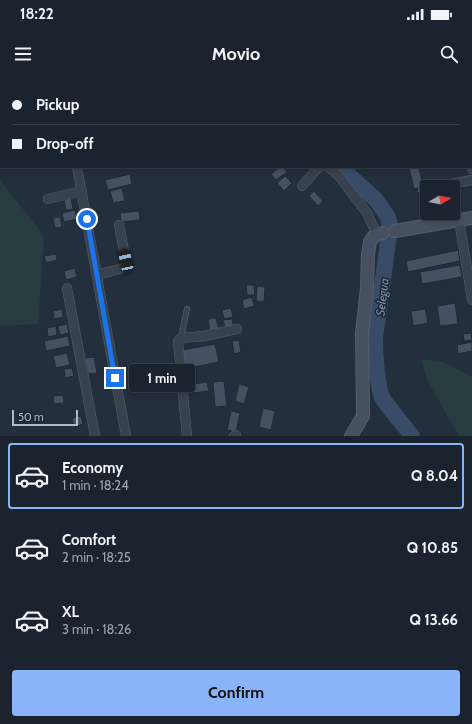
<!DOCTYPE html>
<html lang="en">
<head>
<meta charset="utf-8">
<style>
  :root { --surface:#1b232e; --page:#242b36; --text:#f1f3f6; --muted:#a0a4aa; --line:#39404a; --accent:#8ab4f8 }
  body { margin:0; font-family:Cabin,sans-serif; background:var(--page); color:var(--text); height:100vh; display:flex; flex-direction:column; font-size:15px; white-space:nowrap }
  * { box-sizing:border-box; margin:0 }
  p { font-size:13px; color:var(--muted) }
  .icon { flex:none; width:22px; height:22px; fill:none; stroke:currentColor; stroke-width:2; stroke-linecap:round; stroke-linejoin:round }
  .map { position:relative; height:356px; overflow:hidden }
  .drawer { display:flex; flex-direction:column; background:var(--surface); flex:1 }
  .drawer>* { flex:none }
  .guide { position:absolute; left:0px; top:0px; width:472px; height:88px; box-shadow:0 2px 6px #0003,0 0 0 1px var(--line); display:grid; align-content:center; height:88px; padding:0 12px; background:var(--surface) }
  .needle { width:26px; rotate:80deg }
  .buttons { position:absolute; left:420px; top:100px; display:grid; gap:8px }
  .buttons a { display:grid; place-items:center; width:40px; height:40px; border-radius:4px; background:var(--surface); box-shadow:0 2px 6px #0003,0 0 0 1px var(--line); font-size:20px }
  .scale { position:absolute; left:12px; bottom:10px; width:66px; box-sizing:border-box; padding-left:4px; border:2px solid #b4bcc9; border-top:0; font-size:11px; line-height:14px; white-space:nowrap; color:#b4bcc9; -webkit-text-stroke:3px #1d2633; paint-order:stroke }
  .end { position:absolute; width:18px; height:18px; margin:-9px; border:5px solid #1a73e8; background:#fff; box-shadow:0 0 0 2px #fff }
  .from { border-radius:50% }
  .bubble { position:absolute; height:28px; border-radius:4px; background:var(--surface); box-shadow:0 2px 6px #0003,0 0 0 1px var(--line); font-size:13px; font-weight:700; line-height:28px; text-align:center }
  .car { position:absolute; width:12px; height:24px; margin:-12px -6px; border-radius:5px; box-shadow:0 0 3px 1px #0007; background:linear-gradient(#222 24%,#8ab4d8 0 40%,#222 0 76%,#8ab4d8 0 86%,#222 0) }
  .guide b { display:flex; align-items:center; gap:14px; height:38px; font-size:15px }
  .guide b+b { border-top:1px solid var(--line) }
  .guide i { width:10px; height:10px; background:var(--text) }
  ul { padding:7px 0 0; list-style:none }
  li { display:flex; align-items:center; gap:12px; height:66px; margin:0 8px 6px; padding:0 4px; border:2px solid transparent; border-radius:4px }
  li div { flex:1 }
  li b { display:block; font-size:15px }
  li em { font-style:normal; font-weight:700 }
  li.active { border-color:var(--accent) }
  li>.icon { width:36px; height:36px; stroke-width:1.5 }
  .button { display:flex; gap:8px; margin-top:auto; padding:8px 12px }
  .button a { flex:1; height:46px; border-radius:4px; background:var(--accent); color:#111; font-size:16px; font-weight:700; line-height:46px; text-align:center }
  .status { display:flex; justify-content:space-between; align-items:center; height:28px; padding:0 20px; background:var(--surface); direction:ltr }
  .status svg { height:11px; fill:currentColor }
  header { display:flex; justify-content:space-between; align-items:center; height:52px; padding:0 12px; background:var(--surface); font-size:18px; font-weight:700 }
  .map>svg:first-child { display:block }
  .green { fill:#263c3f }
  .lines { fill:none; stroke-linecap:round; stroke-linejoin:round }
  .river { stroke:#394c67; stroke-width:16 }
  .building { fill:#455162; stroke:#1f2835 }
  .lane-casing { stroke:#565f6c; stroke-width:6 }
  .street-casing { stroke:#565f6c; stroke-width:10 }
  .secondary-casing { stroke:#565f6c; stroke-width:14 }
  .lane { stroke:#38414e; stroke-width:4.5 }
  .street { stroke:#38414e; stroke-width:9 }
  .secondary { stroke:#465061; stroke-width:12 }
  .route { stroke:#1a73e8; stroke-width:5 }
  .labels { text-anchor:middle; dominant-baseline:central; stroke-width:3; stroke-linejoin:round; paint-order:stroke }
  .water-label { font-size:12px; font-style:italic; fill:#7c92b1; stroke:#1d2633 }
</style>
</head>
<body>
<div class="status"><b>18:22</b><svg viewBox="0 0 49 12"><path d="M0 12V9h3v3zM5 12V6h3v6zM10 12V3h3v9zM15 12V0h3v12zM26 1h20v11H26zM47 4h2v5h-2z"/></svg></div>
<header><svg class="icon" aria-label="menu" viewBox="0 0 24 24"><path d="M4 6h16M4 12h16M4 18h16"/></svg>Movio<svg class="icon" aria-label="search" viewBox="0 0 24 24"><circle cx="10" cy="10" r="6"/><path d="M15 15l6 6"/></svg></header>
<div class="map">
<svg width="472" height="356" viewBox="0 0 472 356">
  <rect width="100%" height="100%" fill="#242f3e"/>
  <g class="green">
    <path d="M0,100L44,156L38,244L0,246Z"/>
    <path d="M421,279L443,282L472,297V356H459L427,300Z"/>
  </g>
  <g class="lines">
    <g class="river">
      <path d="M243,0L244,1"/>
      <path d="M340,87L376,120L388,137L390,147L375,258C375,271 377,309 383,319C391,331 403,344 412,356"/>
    </g>
  </g>
  <g class="building">
    <path d="M280,87H283L287,92L276,100L271,94Z"/>
    <path d="M412,87H419L423,107L414,109L409,88Z"/>
    <path d="M130,94L132,104L108,110L105,100Z"/>
    <path d="M285,96L292,103L284,111L277,103Z"/>
    <path d="M122,108L125,121L113,123L110,111Z"/>
    <path d="M314,111L323,121L318,126L309,116Z"/>
    <path d="M71,118L73,129L66,130L64,120Z"/>
    <path d="M75,130L77,139L64,142L62,133Z"/>
    <path d="M139,131L140,140L121,142L120,133Z"/>
    <path d="M60,137L62,147L55,148L53,138Z"/>
    <path d="M458,170L460,181L408,192L406,181Z"/>
    <path d="M56,174L57,180L46,183L44,176Z"/>
    <path d="M460,185L462,197L422,204L420,192Z"/>
    <path d="M75,188L77,197L66,200L64,191Z"/>
    <path d="M246,205H254L255,215H247Z"/>
    <path d="M257,206L265,207L264,222L256,221Z"/>
    <path d="M252,217L254,226L244,229L242,220Z"/>
    <path d="M455,223L458,244L440,246L437,226Z"/>
    <path d="M231,228L233,237L224,239L222,230Z"/>
    <path d="M62,229L63,237L54,239L53,231Z"/>
    <path d="M425,229L428,243L413,246L411,231Z"/>
    <path d="M216,238L219,250L210,252L208,239Z"/>
    <path d="M232,239L234,249L226,251L223,240Z"/>
    <path d="M67,244L69,253L60,255L58,246Z"/>
    <path d="M56,246L57,255L48,257L47,248Z"/>
    <path d="M471,253L472,260L464,261L463,254Z"/>
    <path d="M68,256L70,266L46,271L44,261Z"/>
    <path d="M239,260L241,272L234,274L232,261Z"/>
    <path d="M472,262V271L458,274L457,265Z"/>
    <path d="M215,264L219,282L185,289L182,270Z"/>
    <path d="M67,273L70,285L56,288L53,276Z"/>
    <path d="M94,277L97,293L88,294L85,278Z"/>
    <path d="M72,288L74,296L65,298L64,289Z"/>
    <path d="M224,301L227,326L215,327L213,302Z"/>
    <path d="M207,302L209,311L194,313L192,304Z"/>
    <path d="M239,304L249,307L244,324L235,321Z"/>
    <path d="M63,315L64,323L54,324L53,316Z"/>
    <path d="M263,328L275,331L271,350L259,347Z"/>
    <path d="M231,331L240,333L236,352L227,350Z"/>
    <path d="M81,336L83,344L74,347L72,338Z"/>
  </g>
  <g class="lines">
    <defs>
      <path id="lane" d="M181,258L187,229"/>
      <g id="street">
        <path d="M59,0V1"/>
        <path d="M358,0L359,1"/>
        <path d="M114,1L117,0"/>
        <path d="M373,1L374,0"/>
        <path d="M471,84L472,89"/>
        <path d="M77,87L126,356"/>
        <path d="M328,87L339,96L367,133L377,155"/>
        <path d="M302,106L319,87"/>
        <path d="M437,107L472,100"/>
        <path d="M423,110L427,109"/>
        <path d="M48,119L82,111"/>
        <path d="M459,140L472,220"/>
        <path d="M97,195L123,188L126,185V181L119,145"/>
        <path d="M67,208L95,356"/>
        <path d="M187,356L178,261L181,258L204,256L237,249"/>
        <path d="M234,356L236,355"/>
      </g>
      <g id="secondary">
        <path d="M395,151L472,138"/>
        <path d="M351,356L363,336L362,253L367,208L368,175L370,162L374,156L379,154L383,153"/>
      </g>
    </defs>
    <use href="#lane" class="lane-casing"/>
    <use href="#street" class="street-casing"/>
    <use href="#secondary" class="secondary-casing"/>
    <use href="#lane" class="lane"/>
    <use href="#street" class="street"/>
    <use href="#secondary" class="secondary"/>
  </g>
  <g class="lines">
    <path class="route" d="M87,139L115,298"/>
  </g>
  <g class="labels">
    <g class="water-label">
      <text transform="translate(382 217) rotate(-83)">Selegua</text>
    </g>
  </g>
</svg>
<div class="buttons">
<a><svg class="needle" viewBox="-14 -14 28 28"><path d="M0-13l5 13h-10z" fill="#e53935"/><path d="M0 13l5-13h-10z" fill="#a0a4aa"/></svg></a>
</div>
<div class="scale">50 m</div>
<i class="end from" style="left:87px;top:139px"></i>
<i class="end" style="left:115px;top:298px"></i>
<div class="bubble" style="left:129px;top:284px;width:66px">1 min</div>
<i class="car" style="left:126px;top:181px;rotate:348deg"></i>
<div class="guide">
<b><i class="from"></i>Pickup</b>
<b><i></i>Drop-off</b>
</div>
</div>
<section class="drawer">
<ul>
<li class="active"><svg class="icon" aria-label="car" viewBox="0 0 24 24"><path d="M5 17H2v-5l4-1 3-4h7l3 4 3 1v5h-3M9 17h6M6 11h13"/><circle cx="7" cy="17" r="2"/><circle cx="17" cy="17" r="2"/></svg><div><b>Economy</b><p>1 min · 18:24</p></div><em>Q 8.04</em></li>
<li><svg class="icon" aria-label="car" viewBox="0 0 24 24"><path d="M5 17H2v-5l4-1 3-4h7l3 4 3 1v5h-3M9 17h6M6 11h13"/><circle cx="7" cy="17" r="2"/><circle cx="17" cy="17" r="2"/></svg><div><b>Comfort</b><p>2 min · 18:25</p></div><em>Q 10.85</em></li>
<li><svg class="icon" aria-label="car" viewBox="0 0 24 24"><path d="M5 17H2v-5l4-1 3-4h7l3 4 3 1v5h-3M9 17h6M6 11h13"/><circle cx="7" cy="17" r="2"/><circle cx="17" cy="17" r="2"/></svg><div><b>XL</b><p>3 min · 18:26</p></div><em>Q 13.66</em></li>
</ul>
<div class="button"><a>Confirm</a></div>
</section>
</body>
</html>
